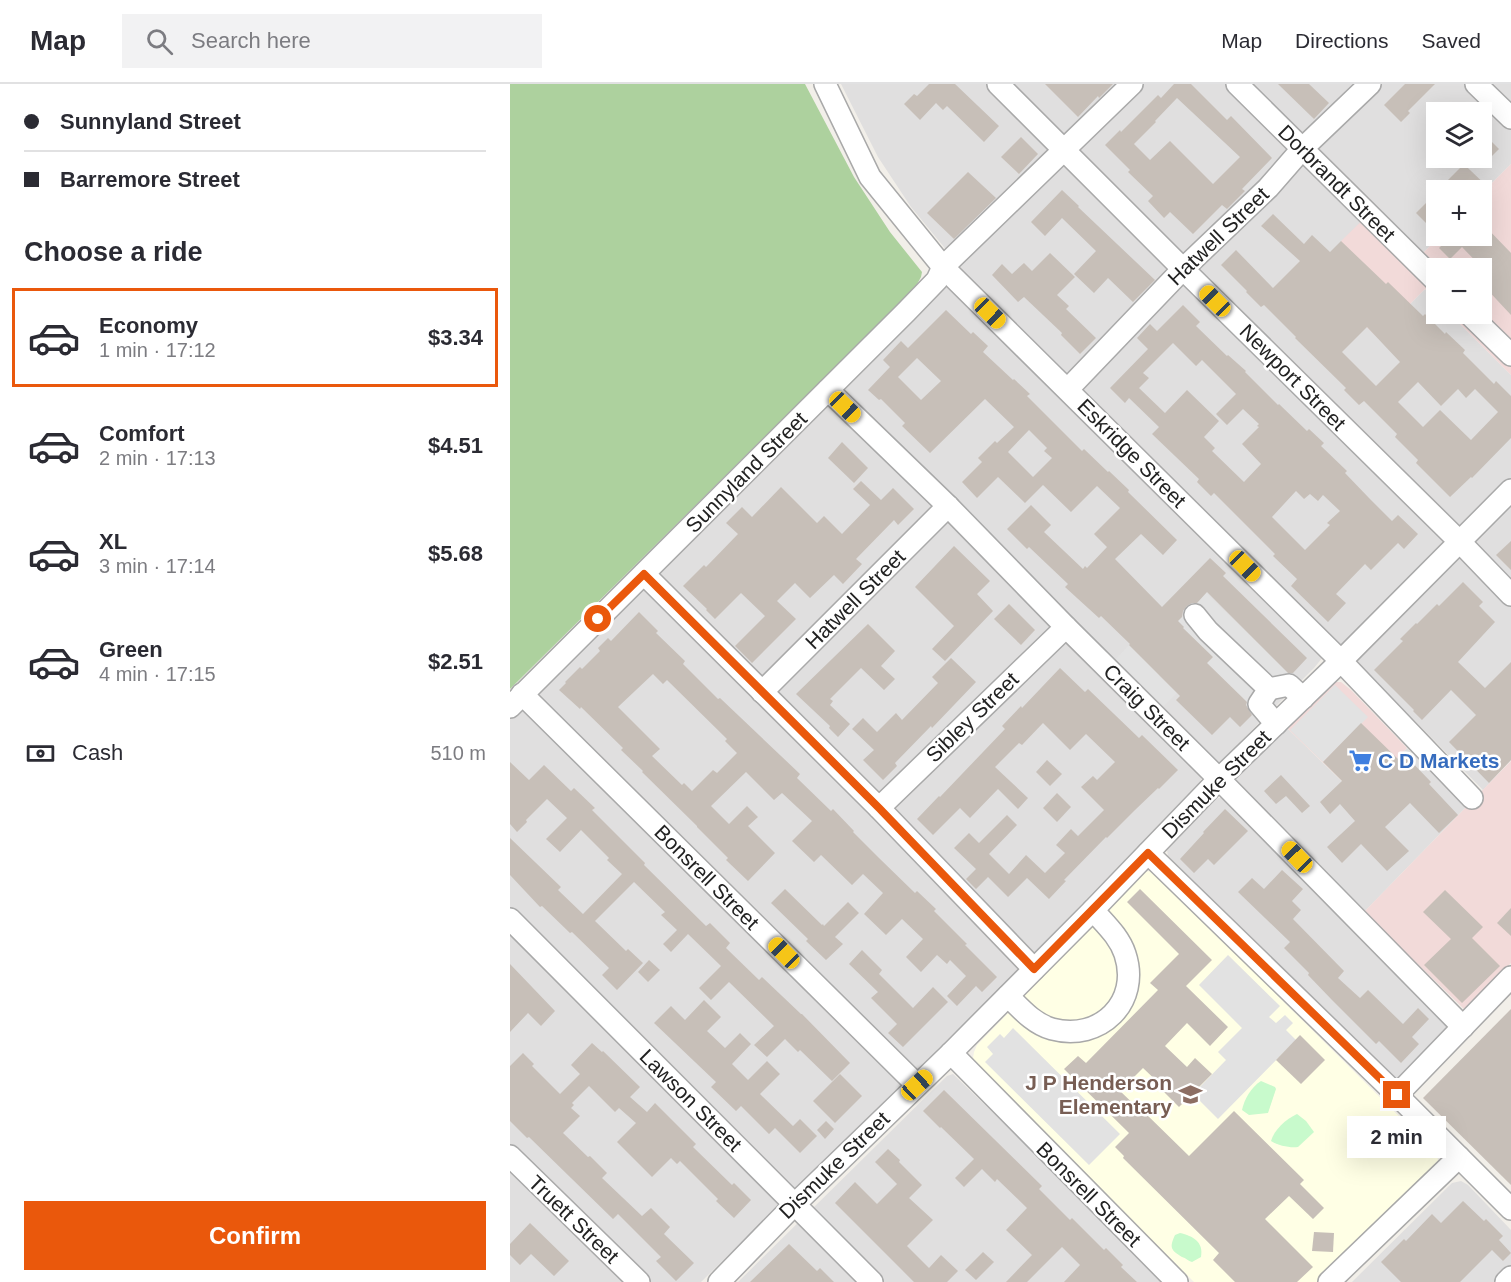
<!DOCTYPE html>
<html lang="en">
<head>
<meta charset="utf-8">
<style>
  :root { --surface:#fff; --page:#f2f2f3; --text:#2b2b33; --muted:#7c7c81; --line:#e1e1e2; --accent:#ea580c }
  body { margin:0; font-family:Arial,sans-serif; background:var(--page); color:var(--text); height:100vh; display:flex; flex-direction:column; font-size:22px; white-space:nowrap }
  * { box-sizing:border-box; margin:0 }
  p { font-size:20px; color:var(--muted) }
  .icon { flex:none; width:33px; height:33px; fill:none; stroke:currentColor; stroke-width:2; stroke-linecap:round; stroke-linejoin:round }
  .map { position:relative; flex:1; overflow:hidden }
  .details { display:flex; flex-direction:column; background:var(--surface); width:510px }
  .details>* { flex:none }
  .hud { display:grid; align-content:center; height:132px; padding:0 24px; background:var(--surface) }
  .fabs { position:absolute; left:916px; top:18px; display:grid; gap:12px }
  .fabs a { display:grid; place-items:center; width:66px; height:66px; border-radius:0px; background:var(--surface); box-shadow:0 6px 24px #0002; font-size:30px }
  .end { position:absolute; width:27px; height:27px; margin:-14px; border:8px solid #ea580c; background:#fff; box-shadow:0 0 0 3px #fff }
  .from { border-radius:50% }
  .bubble { position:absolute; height:42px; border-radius:0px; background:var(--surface); box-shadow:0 6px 24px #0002; font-size:20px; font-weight:700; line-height:42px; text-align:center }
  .car { position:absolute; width:18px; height:36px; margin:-18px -9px; border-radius:8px; box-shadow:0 0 4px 2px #0007; background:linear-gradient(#f5c518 24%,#345 0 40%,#f5c518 0 76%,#345 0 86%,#f5c518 0) }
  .hud b { display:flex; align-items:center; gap:21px; height:57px; font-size:22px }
  .hud b+b { border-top:2px solid var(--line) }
  .hud i { width:15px; height:15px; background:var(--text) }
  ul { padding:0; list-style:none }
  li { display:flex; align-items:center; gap:18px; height:99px; margin:0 12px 9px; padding:0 12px; border:3px solid transparent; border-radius:0px }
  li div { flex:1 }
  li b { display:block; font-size:22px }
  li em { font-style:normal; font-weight:700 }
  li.selected { border-color:var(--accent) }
  li>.icon { width:54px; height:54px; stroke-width:1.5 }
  h2 { padding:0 24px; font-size:27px; line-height:72px }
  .pay { display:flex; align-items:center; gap:15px; height:66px; padding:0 24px; font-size:22px }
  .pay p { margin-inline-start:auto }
  .button { display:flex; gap:12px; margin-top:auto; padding:12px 24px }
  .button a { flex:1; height:69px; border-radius:0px; background:var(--accent); color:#fff; font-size:24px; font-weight:700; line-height:69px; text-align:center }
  header { display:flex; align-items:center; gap:36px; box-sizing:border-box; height:84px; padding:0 30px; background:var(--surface); border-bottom:2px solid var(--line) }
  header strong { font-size:28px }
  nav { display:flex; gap:33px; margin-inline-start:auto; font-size:21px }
  .search { width:420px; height:54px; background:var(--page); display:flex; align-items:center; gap:15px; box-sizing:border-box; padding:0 21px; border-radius:0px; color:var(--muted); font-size:22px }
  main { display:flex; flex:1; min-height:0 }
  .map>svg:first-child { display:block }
  .residential { fill:#e0dfdf; fill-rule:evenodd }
  .commercial { fill:#f2dad9 }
  .education { fill:#ffffe5 }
  .forest { fill:#add19e }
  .park { fill:#c8facc }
  .parking { fill:#e2e2e2 }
  .building { fill:#c7bfb8; fill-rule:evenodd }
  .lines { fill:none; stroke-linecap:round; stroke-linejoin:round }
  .minor-casing { stroke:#a9a9a9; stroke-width:24 }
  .minor { stroke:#fff; stroke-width:21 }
  .route { stroke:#ea580c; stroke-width:8 }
  .labels { text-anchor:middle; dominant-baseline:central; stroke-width:5; stroke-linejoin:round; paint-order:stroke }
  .street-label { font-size:21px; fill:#222; stroke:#fff }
  .shop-label { font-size:21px; font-weight:bold; fill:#366cbe; stroke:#fff; text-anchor:start }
  .education-label { font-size:21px; font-weight:bold; fill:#785e54; stroke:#fff; text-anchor:end }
</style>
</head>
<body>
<header>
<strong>Map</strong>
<div class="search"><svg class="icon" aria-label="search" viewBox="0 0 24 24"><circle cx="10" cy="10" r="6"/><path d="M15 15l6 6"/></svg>Search here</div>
<nav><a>Map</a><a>Directions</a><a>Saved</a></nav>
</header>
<main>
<section class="details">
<div class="hud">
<b><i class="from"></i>Sunnyland Street</b>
<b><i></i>Barremore Street</b>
</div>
<h2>Choose a ride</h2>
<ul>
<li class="selected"><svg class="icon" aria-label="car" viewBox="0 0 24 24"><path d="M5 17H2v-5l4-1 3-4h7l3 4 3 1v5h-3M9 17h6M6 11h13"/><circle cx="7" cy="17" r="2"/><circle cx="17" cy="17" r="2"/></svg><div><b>Economy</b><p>1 min · 17:12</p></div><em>$3.34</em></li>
<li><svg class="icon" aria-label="car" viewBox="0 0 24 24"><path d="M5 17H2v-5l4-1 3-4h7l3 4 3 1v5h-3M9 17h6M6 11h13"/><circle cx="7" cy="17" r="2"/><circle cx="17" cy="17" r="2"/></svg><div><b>Comfort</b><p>2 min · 17:13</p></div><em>$4.51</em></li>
<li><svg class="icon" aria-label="car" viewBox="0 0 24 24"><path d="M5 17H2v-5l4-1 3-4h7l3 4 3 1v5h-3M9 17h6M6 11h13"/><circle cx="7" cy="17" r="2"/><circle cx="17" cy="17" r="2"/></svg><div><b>XL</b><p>3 min · 17:14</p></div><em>$5.68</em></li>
<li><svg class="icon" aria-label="car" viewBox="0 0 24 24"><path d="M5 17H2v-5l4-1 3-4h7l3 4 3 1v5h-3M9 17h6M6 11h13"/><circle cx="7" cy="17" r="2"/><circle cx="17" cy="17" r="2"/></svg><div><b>Green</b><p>4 min · 17:15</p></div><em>$2.51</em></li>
</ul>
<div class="pay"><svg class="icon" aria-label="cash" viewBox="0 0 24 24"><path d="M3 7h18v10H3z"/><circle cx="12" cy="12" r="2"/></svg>Cash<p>510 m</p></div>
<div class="button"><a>Confirm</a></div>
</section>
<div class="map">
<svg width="1001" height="1198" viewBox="0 0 1001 1198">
  <rect width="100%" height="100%" fill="#f2efe9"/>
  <g class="residential">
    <path d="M331,0H1001V80L972,109V106H927V152H930L913,169L866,123L867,253L915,205L927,217V230H940L1001,291V676L973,706L826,557L804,584L709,679L703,677L336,312L335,307L336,299L452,185L401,123L368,73ZM927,28H972V74H927Z"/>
    <path d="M321,319L689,688L692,693L690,698L472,923L191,1198H0V633L127,508L152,487L308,324Z"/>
    <path d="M777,644L848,713L897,664L957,722L854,828L725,698L727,693Z"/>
    <path d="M712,713L880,877L941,943L889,997L881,993L658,772L657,766L705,715Z"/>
    <path d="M443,990L658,1198H228L437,992Z"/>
    <path d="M951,1097L958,1101L1001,1146V1198H842L942,1099Z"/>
  </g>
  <g class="commercial">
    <path d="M1001,80V291L940,230H972V184H927V217L915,205L867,253L845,232L831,157L866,123L913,169L930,152H972V109Z"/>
    <path d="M825,598H831L841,606L897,664L849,713L777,644Z"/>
    <path d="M1001,677V879L954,925L854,828Z"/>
  </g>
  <path class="education" d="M640,787L645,790L927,1070L928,1077L925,1083L810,1198H684L468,983L463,974L464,968L467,961L635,788Z"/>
  <path class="forest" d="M0,0H295L344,93L380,148L412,188L411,193L405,204L0,605Z"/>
  <g class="park">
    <path d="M751,997L765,1003L766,1005L758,1029L739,1031L732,1026C734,1016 741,1003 751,997Z"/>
    <path d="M787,1030L796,1037L804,1048L788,1063C780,1064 769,1062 761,1057C764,1046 776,1035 787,1030Z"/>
    <path d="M670,1149C683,1152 694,1158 691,1173L682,1178C678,1177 676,1174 672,1173C661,1166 659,1164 665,1151Z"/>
  </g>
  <g class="parking">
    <path d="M696,509L781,591L746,627L697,579L685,556L649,592L667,609L650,626L603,578L619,561L638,579L674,543L668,537Z"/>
    <path d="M825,601L858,633L813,678L780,646Z"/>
    <path d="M718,871L770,922L759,933L766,939L775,931L783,939L776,946L786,956L708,1035L683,1010L716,976L708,968L732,944L689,901Z"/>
    <path d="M503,944L610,1050L579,1081L475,978L483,970L477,963L490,950L494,954Z"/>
  </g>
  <g class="building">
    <path d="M419,0H445L489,42L474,58L437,22L433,26L426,19L410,36L394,20L404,10L407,12Z"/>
    <path d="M535,0H603L589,14L588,12L568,33Z"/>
    <path d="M664,0H681L717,36L721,32L762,74L732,105L735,107L717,125L712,121L683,150L660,128L654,134L638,117L643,112L618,88L620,86L595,61L610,46L611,48L648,11L651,14ZM667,14L730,73L703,100L660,57L640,76L624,60L646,38L645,37Z"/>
    <path d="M768,0H799L819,19L804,35Z"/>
    <path d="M895,0H925L898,27L900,29L891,38L874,21Z"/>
    <path d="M972,48L989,65L972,82Z"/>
    <path d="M511,53L528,70L509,90L491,73Z"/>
    <path d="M954,80L960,86L981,106H928Z"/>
    <path d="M458,88L486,114L444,155L417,129Z"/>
    <path d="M552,106L569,122L568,123L645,196L623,218L598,194L584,209L564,190L586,167L552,134L535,152L521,138Z"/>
    <path d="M927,108V150L906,129Z"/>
    <path d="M763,130L794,160L802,151L820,168L831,157L876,200L878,198L913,232L915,230L935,250L936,248L955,266L953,269L984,300L986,297L1001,312V354L962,394L961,393L940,413L906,379L908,376L885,353L887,350L854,317L849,321L834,306L836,304L785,254L786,253L754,221L751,223L736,208L737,207L711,181L726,166L763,204L790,177L751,142ZM857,243L890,278L866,302L832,268ZM908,298L931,322L948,305L956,314L965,305L988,328L961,356L930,326L913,343L888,318Z"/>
    <path d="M972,139L1001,169V231L973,201L981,193L952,163L940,175L929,164L935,158L929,152H972Z"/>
    <path d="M540,169L565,193L547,211L559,222L556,225L586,254L570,270L551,251L552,249L514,213L508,218L482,191L492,180L502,190L514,179L522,187Z"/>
    <path d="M673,221L690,238L686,242L717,272L718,271L736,287L735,288L768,321L769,320L797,347L799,345L814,359L811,362L837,387L835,389L859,414L882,437L888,431L908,450L894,465L888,459L861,486L855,480L826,510L836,519L818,538L781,502L787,495L763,472L765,470L704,409L701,412L687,398L689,395L642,350L649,343L619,314L615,319L600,304L638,265L627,254L640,240L647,247ZM663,259L686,282L692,276L726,310L706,330L717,341L733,325L749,340L747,342L749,343L732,360L751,380L734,398L702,367L705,364L694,353L709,337L677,306L655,329L629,304L639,294L633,289ZM786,407L794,415L800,410L808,417L813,411L830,427L817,439L820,441L795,466L762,433Z"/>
    <path d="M436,226L461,250L463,248L478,262L473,268L503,296L504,295L520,310L517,312L572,367L574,365L598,388L599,387L619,406L618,408L667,456L653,471L631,450L605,475L652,523L700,474L716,489L713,492L797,574L783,589H778L697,508L687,519H682L677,522L673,527L672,533L668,537L674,543L673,544L703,573L697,579L737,618L736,621L742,631L730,643L720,633L702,651L666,616L670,612L619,561L620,560L591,532L589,534L567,514L555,503L558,500L519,463L517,465L497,445L521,421L541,441L534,448L573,485L575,482L577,484L597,463L584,450L610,424L587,402L561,428L533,401L515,419L488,393L467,414L452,398L472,378L468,374L485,357L487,359L504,343L475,315L420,369L392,342L395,339L371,315L369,316L358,306L380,283L373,276L391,257L398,264ZM407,274L431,297L411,316L388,293ZM519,346L537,364L534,367L542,374L523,393L498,368Z"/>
    <path d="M332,358L358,384L344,399L318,374Z"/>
    <path d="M351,397L371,416L383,404L404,425L388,441L384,436L346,475L352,480L333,500L324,491L300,514L285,499L267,517L286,535L242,579L225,562L255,532L231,509L205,535L196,526L197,525L173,502L194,481L196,483L228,450L216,439L232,423L242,433L271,403L307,439L314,432L332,450L360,421L343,405Z"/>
    <path d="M1001,457V486L986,471Z"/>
    <path d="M444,462L480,497L467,510L483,527L435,577L422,565L444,542L405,503Z"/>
    <path d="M953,498L973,518L969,522L985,538L948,578L975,604L1001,578V676L979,699L939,658L966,631L941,606L912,636L903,627L904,626L864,586L893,557L890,555L906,539L907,540L927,520L929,522Z"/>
    <path d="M499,520L525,546L511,561L484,535Z"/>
    <path d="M129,528L148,547L146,549L175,577L173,580L208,615L210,614L290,690L287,694L321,727L323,725L344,747L343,748L369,774L405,809L407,807L426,825L424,827L457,860L455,861L487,893L472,908L466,902L447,922L437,912L456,892L440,876L437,880L427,871L411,888L396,873L413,855L392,835L376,851L354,830L373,809L353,790L342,801L311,771L304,778L282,757L302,737L272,709L264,716L236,688L201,722L219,740L237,722L248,733L238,742L265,769L238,797L216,776L218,774L187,743V742L132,688L133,687L111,666L113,664L71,623L70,625L49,606L56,599L55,598L70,583L72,585L90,567L88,564L98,554L101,557ZM143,590L153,600L157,596L217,655L215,657L227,669L207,689L203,686L182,707L174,699L172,701L142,672L150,665L108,623Z"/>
    <path d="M358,540L385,567L371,582L385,595L374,606L351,584L320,615L323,617L320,621L340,640L328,653L319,644L320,642L286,610Z"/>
    <path d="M441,574L466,598L422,644L421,642L385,679L387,682L373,696L353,676L364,666L342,645L353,634L367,648L386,629L392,636L428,599L422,593Z"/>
    <path d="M550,584L575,608L578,605L629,654L632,651L668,686L649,705L648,704L625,726L597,754L596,753L554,796L556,797L539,815L517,794L498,813L478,793L466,805L456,795L466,785L444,764L459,749L469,759L497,731L507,741L479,770L499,790L516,771L535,789L555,769L546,761L561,745L568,752L594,726L571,703L583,692L587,696L605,678L576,650L560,666L533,639L512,661L509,659L485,683L518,714L508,725L488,705L460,734L450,724L423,751L407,735L429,712L430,713L495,645L492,642L511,622L512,624Z"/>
    <path d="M851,639L889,676L895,671L921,698L919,700L948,731L929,749L900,719L875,743L899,767L877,787L851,760L832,779L817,763L845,737L830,720L820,730L810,718L832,697L813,678Z"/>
    <path d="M537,676L552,690L540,702L526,688Z"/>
    <path d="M0,678L19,696L34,681L61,707L64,704L85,724L82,726L135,779L134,781L196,842L200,839L220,859L216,864L249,896L252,893L291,930H292L340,979L322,997L290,966L288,968L275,955L257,973L244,961L264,942L219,898L201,916L189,904L211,882L178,850L161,868L153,860L167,846L151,831L155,828L124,798L85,837L116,867L118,865L133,879L107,906L92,891L99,884L62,848L60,849L32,822L30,823L0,791V754L51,803L48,806L73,830L112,790L97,776L99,774L71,746L50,768L36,755L57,734L37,715L16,736L17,738L7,748L0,740Z"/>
    <path d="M771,691L800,722L792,729L776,712L766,720L754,707Z"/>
    <path d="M547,709L561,723L547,738L533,724Z"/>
    <path d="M715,725L738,747L704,781L698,775L684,789L670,775L694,749L693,748Z"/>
    <path d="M772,786L793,805L782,817L791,826L783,835L834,887L828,894L850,914L858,906L893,940L908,924L919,935L902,953L909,960L891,979L869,957L866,960L822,916L798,891L799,889L774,864L780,858L728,808L742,794L754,805Z"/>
    <path d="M275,805L312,841L313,840L314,842L338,818L349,829L325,853L333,860L316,876L296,857L298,855L261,819Z"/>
    <path d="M630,805L702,876L676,902L718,943L700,962L677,939L655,962L677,983L685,974L702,990L669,1023L652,1006L654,1004L633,984L610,1007L632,1028L633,1027L679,1072L724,1027L794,1096L790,1100L814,1124L803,1135L779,1112L755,1135L803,1183L787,1198H725L703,1176L709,1169L613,1074L614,1072L605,1063L619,1049L554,985L568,972L576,979L648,906L640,899L669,870L617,818Z"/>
    <path d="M935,806L973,843L962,854L990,882L952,919L914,881L941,855L913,828Z"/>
    <path d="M1001,824V852L987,839Z"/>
    <path d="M352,866L372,886L369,890L403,924L423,903L438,918L393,963L378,949L387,940L361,914L368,908L339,880Z"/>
    <path d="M139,876L150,886L138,898L128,888Z"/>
    <path d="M0,880L45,927L31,942L18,929L0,948Z"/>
    <path d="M194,916L211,933L197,947L215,964L230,949L241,960L222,980L238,996L257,977L270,990L250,1010L283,1042L290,1035L307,1052L290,1069L265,1044L259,1050L231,1022L226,1027L201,1003L206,998L144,939L161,922L175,936Z"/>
    <path d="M1001,925V1101L913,1014Z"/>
    <path d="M790,951L815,976L791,1000L766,976Z"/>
    <path d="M82,959L92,968L93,967L130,1003L120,1013L137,1028L145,1019L186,1060L183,1063L222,1101L224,1099L241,1116L224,1134L206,1117L208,1115L170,1077L167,1080L161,1074L142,1093L107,1058L126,1039L109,1024L105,1028L79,1002L62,1019L64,1021L61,1024L70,1032L53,1049L78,1073L80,1072L97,1089L92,1094L132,1132L141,1124L160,1143L154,1150L184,1179L166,1197L146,1177L151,1173L108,1130L103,1135L19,1053L17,1054L0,1037V982L13,969L24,980L22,982L50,1010L70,990L61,981Z"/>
    <path d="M330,990L352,1012L325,1039L303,1017Z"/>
    <path d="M434,1006L532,1102L529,1105L560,1136L562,1134L594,1166L596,1164L613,1181L611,1183L627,1198H554L570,1181L552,1163L517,1198H496L522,1171L496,1146L517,1124L487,1095L485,1098L472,1085L454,1103L445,1094L464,1075L431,1043L430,1044L413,1027Z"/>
    <path d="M316,1037L324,1045L315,1055L307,1046Z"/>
    <path d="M378,1065L390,1076L389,1078L412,1101L399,1114L423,1136L397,1162L419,1184L431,1171L448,1187L437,1198H404L325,1119L345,1098L367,1120L387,1100L365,1078Z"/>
    <path d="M953,1117L974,1137L976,1135L993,1152L989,1156L1001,1169L993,1177L982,1166L950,1198H891L871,1178L894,1155L896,1157L922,1130L931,1139Z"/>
    <path d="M20,1139L59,1177L44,1192L21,1170L10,1181L0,1171V1160Z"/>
    <path d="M804,1148L824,1149L823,1168L802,1167Z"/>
    <path d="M279,1160L307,1187L310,1184L324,1198H240Z"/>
    <path d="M473,1168L484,1178L466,1196L455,1186Z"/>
  </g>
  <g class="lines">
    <defs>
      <g id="minor">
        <path d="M315,0L360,93L433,183L831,577L962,714"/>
        <path d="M488,0L673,185L950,458L1001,511"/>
        <path d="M727,0L927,198"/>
        <path d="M966,0L1001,34"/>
        <path d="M959,230L1001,271"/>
        <path d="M558,305L673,185L758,104L792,65L860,0"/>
        <path d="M318,306L438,422L556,543L709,695L953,943"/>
        <path d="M134,490L369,724L524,885"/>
        <path d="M685,531L698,547L759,605L749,620L766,640"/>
        <path d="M759,605L779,601L793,614"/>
        <path d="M252,608L438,422"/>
        <path d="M12,610L407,1001"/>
        <path d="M0,623L396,228L427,196L433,183L622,0"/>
        <path d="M369,724L556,543"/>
        <path d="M638,769L887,1011L1001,1125"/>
        <path d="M0,835L362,1198"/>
        <path d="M498,912C511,925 524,940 542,945C590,958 631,918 615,870C609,852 595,840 583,826"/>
        <path d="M441,969L667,1198"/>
        <path d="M887,1011L1001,893"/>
        <path d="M0,1072L129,1198"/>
        <path d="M209,1198L285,1120L441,969L583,826L709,695L831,577L1001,406"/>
        <path d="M819,1198L949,1073"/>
        <path d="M996,1198L1001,1193"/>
      </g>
    </defs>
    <use href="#minor" class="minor-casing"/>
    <use href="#minor" class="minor"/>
  </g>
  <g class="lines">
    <path class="route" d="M88,535L134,490L369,724L524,885L638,769L887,1011"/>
  </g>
  <defs>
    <symbol id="supermarket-bare" viewBox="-9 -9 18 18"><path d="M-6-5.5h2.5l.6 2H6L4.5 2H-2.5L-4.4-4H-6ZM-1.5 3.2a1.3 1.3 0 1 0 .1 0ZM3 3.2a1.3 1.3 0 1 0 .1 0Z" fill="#3f7fe0" stroke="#fff" stroke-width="2.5" paint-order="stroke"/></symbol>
    <symbol id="school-bare" viewBox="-9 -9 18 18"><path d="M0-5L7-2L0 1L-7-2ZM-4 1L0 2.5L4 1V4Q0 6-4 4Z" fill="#8d6e63" stroke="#fff" stroke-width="2.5" paint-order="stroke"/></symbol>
  </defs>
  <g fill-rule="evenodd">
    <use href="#supermarket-bare" x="834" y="660" width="33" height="33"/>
    <use href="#school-bare" x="664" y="994" width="33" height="33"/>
  </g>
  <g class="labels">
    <g class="street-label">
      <text transform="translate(827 99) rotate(45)">Dorbrandt Street</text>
      <text transform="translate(708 152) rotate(-44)">Hatwell Street</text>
      <text transform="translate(783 293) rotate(45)">Newport Street</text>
      <text transform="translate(622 369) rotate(45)">Eskridge Street</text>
      <text transform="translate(236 388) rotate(-45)">Sunnyland Street</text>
      <text transform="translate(345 515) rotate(-45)">Hatwell Street</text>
      <text transform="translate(637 623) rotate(45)">Craig Street</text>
      <text transform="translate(462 633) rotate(-44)">Sibley Street</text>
      <text transform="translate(706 700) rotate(-45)">Dismuke Street</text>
      <text transform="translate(197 793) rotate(45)">Bonsrell Street</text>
      <text transform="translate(181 1016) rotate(45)">Lawson Street</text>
      <text transform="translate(324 1081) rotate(-44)">Dismuke Street</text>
      <text transform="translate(579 1110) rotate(45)">Bonsrell Street</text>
      <text transform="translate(64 1135) rotate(44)">Truett Street</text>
    </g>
    <g class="shop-label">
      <text x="868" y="676">C D Markets</text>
    </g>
    <g class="education-label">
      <text x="662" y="998">J P Henderson<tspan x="662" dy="24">Elementary</tspan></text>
    </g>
  </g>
</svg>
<div class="fabs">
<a><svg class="icon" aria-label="layers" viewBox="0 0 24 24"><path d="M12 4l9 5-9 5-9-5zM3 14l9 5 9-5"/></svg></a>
<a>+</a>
<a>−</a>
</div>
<i class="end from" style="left:88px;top:535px"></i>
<i class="end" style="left:887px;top:1011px"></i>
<div class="bubble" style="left:837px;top:1032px;width:99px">2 min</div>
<i class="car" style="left:705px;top:217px;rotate:315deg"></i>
<i class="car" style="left:480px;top:229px;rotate:134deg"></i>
<i class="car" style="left:335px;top:323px;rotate:134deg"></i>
<i class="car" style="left:735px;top:482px;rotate:135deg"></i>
<i class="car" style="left:787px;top:773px;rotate:316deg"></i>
<i class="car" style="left:274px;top:869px;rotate:315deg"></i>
<i class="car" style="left:407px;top:1001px;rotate:47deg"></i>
</div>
</main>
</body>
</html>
